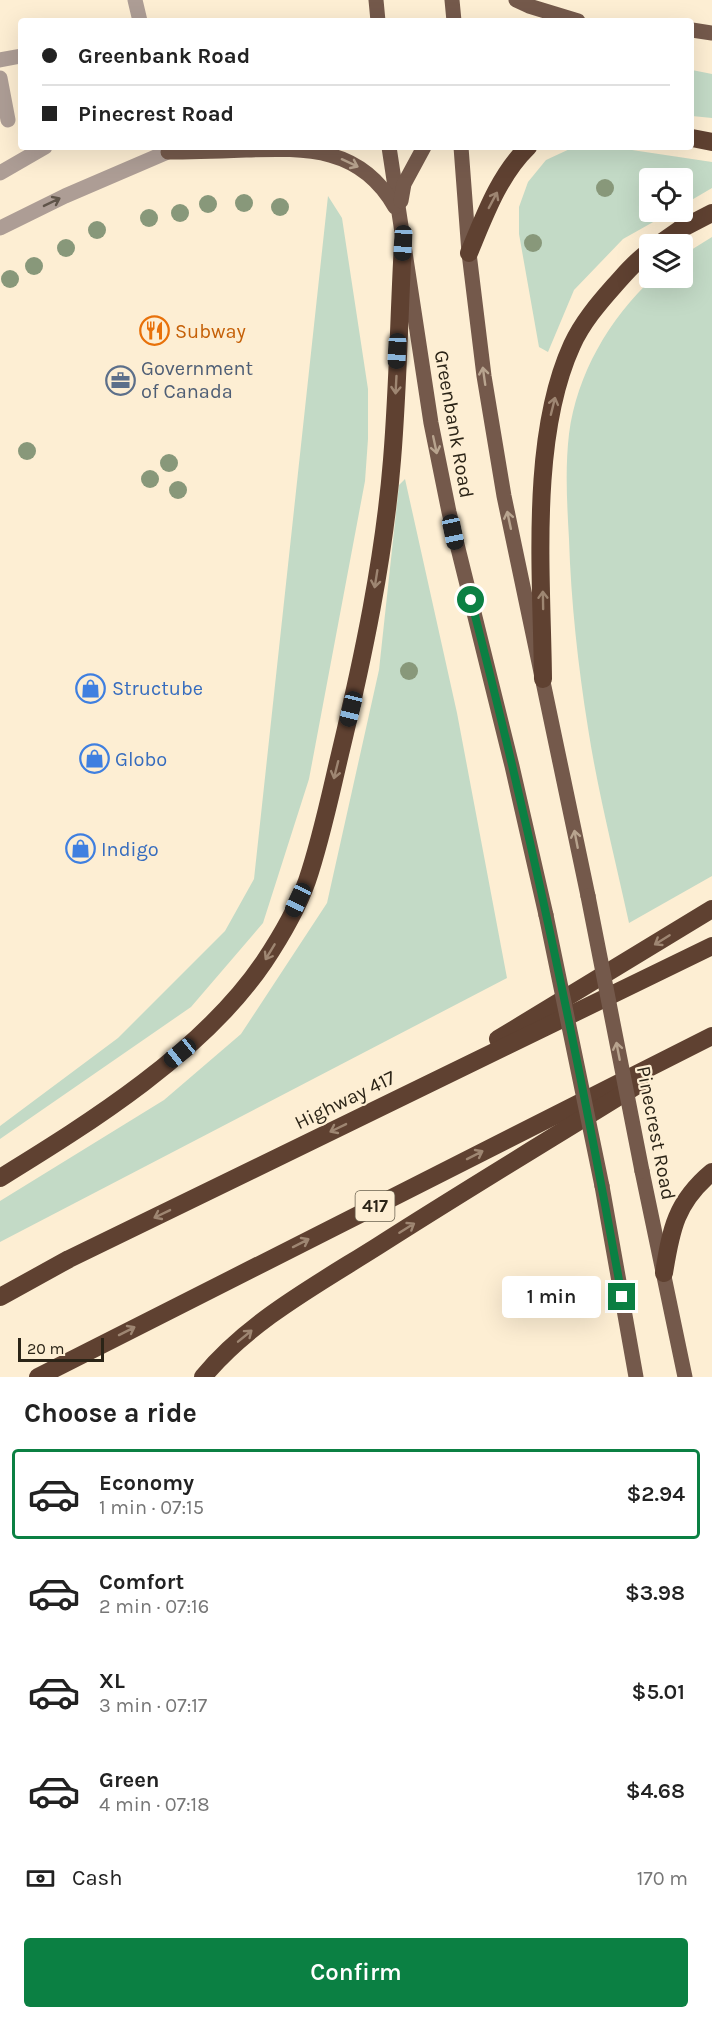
<!DOCTYPE html>
<html lang="en">
<head>
<meta charset="utf-8">
<style>
  :root { --surface:#fff; --page:#f2f2f2; --text:#222; --muted:#767676; --line:#e0e0e0; --accent:#0b8043 }
  body { margin:0; font-family:Karla,sans-serif; background:var(--page); color:var(--text); height:100vh; display:flex; flex-direction:column; font-size:22px; white-space:nowrap }
  * { box-sizing:border-box; margin:0 }
  p { font-size:20px; color:var(--muted) }
  .icon { flex:none; width:33px; height:33px; fill:none; stroke:currentColor; stroke-width:2; stroke-linecap:round; stroke-linejoin:round }
  .map { position:relative; height:1377px; overflow:hidden }
  .sheet { display:flex; flex-direction:column; background:var(--surface); flex:1 }
  .sheet>* { flex:none }
  .guide { position:absolute; left:18px; top:18px; width:676px; height:132px; border-radius:6px; box-shadow:0 6px 24px #0002; display:grid; align-content:center; height:132px; padding:0 24px; background:var(--surface) }
  .buttons { position:absolute; left:639px; top:168px; display:grid; gap:12px }
  .buttons a { display:grid; place-items:center; width:54px; height:54px; border-radius:6px; background:var(--surface); box-shadow:0 6px 24px #0002; font-size:30px }
  .scale { position:absolute; left:18px; bottom:15px; width:86px; box-sizing:border-box; padding-left:6px; border:3px solid #2b2417; border-top:0; font-size:16px; line-height:21px; white-space:nowrap; color:#2b2417; -webkit-text-stroke:4px #fdeed3; paint-order:stroke }
  .end { position:absolute; width:27px; height:27px; margin:-14px; border:8px solid #0b8043; background:#fff; box-shadow:0 0 0 3px #fff }
  .from { border-radius:50% }
  .bubble { position:absolute; height:42px; border-radius:6px; background:var(--surface); box-shadow:0 6px 24px #0002; font-size:20px; font-weight:600; line-height:42px; text-align:center }
  .car { position:absolute; width:18px; height:36px; margin:-18px -9px; border-radius:8px; box-shadow:0 0 4px 2px #0007; background:linear-gradient(#222 24%,#8ab4d8 0 40%,#222 0 76%,#8ab4d8 0 86%,#222 0) }
  .guide b { display:flex; align-items:center; gap:21px; height:57px; font-size:22px }
  .guide b+b { border-top:2px solid var(--line) }
  .guide i { width:15px; height:15px; background:var(--text) }
  ul { padding:0; list-style:none }
  li { display:flex; align-items:center; gap:18px; height:90px; margin:0 12px 9px; padding:0 12px; border:3px solid transparent; border-radius:6px }
  li div { flex:1 }
  li b { display:block; font-size:22px }
  li em { font-style:normal; font-weight:600 }
  li.active { border-color:var(--accent) }
  li>.icon { width:54px; height:54px; stroke-width:1.5 }
  h2 { padding:0 24px; font-size:27px; line-height:72px }
  .pay { display:flex; align-items:center; gap:15px; height:66px; padding:0 24px; font-size:22px }
  .pay p { margin-inline-start:auto }
  .action { display:flex; gap:12px; margin-top:auto; padding:12px 24px }
  .action a { flex:1; height:69px; border-radius:6px; background:var(--accent); color:#fff; font-size:24px; font-weight:600; line-height:69px; text-align:center }
  .map>svg:first-child { display:block }
  .green { fill:#c3dac6 }
  .lines { fill:none; stroke-linecap:round; stroke-linejoin:round }
  .minor { stroke:#ad9d95; stroke-width:15 }
  .major { stroke:#74594b; stroke-width:15 }
  .highway { stroke:#5f4131; stroke-width:18 }
  .major-bridge { stroke:#74594b; stroke-width:15 }
  .tree { fill:#88987a }
  .oneway { stroke:#b8a48f }
  .oneway2 { stroke:#9e8672 }
  .oneway3 { stroke:#5f5449 }
  .route { stroke:#0b8043; stroke-width:8 }
  .labels { text-anchor:middle; dominant-baseline:central; stroke-width:4.5; stroke-linejoin:round; paint-order:stroke }
  .shield { fill:#fdeed3; stroke:#6a614f; stroke-width:1.5 }
  .shield-label { font-size:18px; font-weight:bold; fill:#2b2417 }
  .food-label { font-size:20px; fill:#c56008; stroke:#fdeed3; text-anchor:start }
  .service-label { font-size:20px; fill:#4e5e75; stroke:#fdeed3; text-anchor:start }
  .street-label { font-size:20px; fill:#2b2417; stroke:#fdeed3 }
  .shop-label { font-size:20px; fill:#366cbe; stroke:#fdeed3; text-anchor:start }
</style>
</head>
<body>
<div class="map">
<svg width="712" height="1377" viewBox="0 0 712 1377">
  <rect width="100%" height="100%" fill="#fdeed3"/>
  <g class="green">
    <path d="M692,70L712,74V118L692,116Z"/>
    <path d="M574,147H612L712,162V188L683,205L682,178H650V212H671L623,239L574,290L548,352L539,347L519,234V207L528,182L546,160Z"/>
    <path d="M328,196L342,218L368,389V439L365,481L309,779L263,923L191,1007L0,1139V1126L118,1038L225,931L254,879Z"/>
    <path d="M712,237V876L629,923C615,858 598,793 588,728C578,665 571,602 569,539C567,504 565,468 569,434C577,374 609,319 653,278H682L683,255Z"/>
    <path d="M405,479L457,713L507,978L0,1242V1201L164,1100L241,1034L327,903L379,670L399,485Z"/>
  </g>
  <g class="lines">
    <g class="minor">
      <path d="M135,0L140,21"/>
      <path d="M0,60L21,56"/>
      <path d="M0,78L8,120"/>
      <path d="M0,173L45,147"/>
      <path d="M0,228L65,196L179,147"/>
    </g>
    <g class="major">
      <path d="M376,0L378,21"/>
      <path d="M452,0L454,21"/>
      <path d="M516,0L529,6L578,21"/>
      <path d="M692,30L712,33"/>
      <path d="M389,147L431,423L449,512L512,766L546,915"/>
      <path d="M461,147L469,253L484,376L504,496L588,896"/>
      <path d="M168,152C194,152 220,151 246,150C307,148 361,147 395,207"/>
      <path d="M401,201L404,184L424,147"/>
      <path d="M642,1171L685,1377"/>
      <path d="M602,1186L636,1377"/>
    </g>
    <g class="highway">
      <path d="M692,138L712,142"/>
      <path d="M659,244L679,230L712,213"/>
      <path d="M469,253C484,217 499,175 528,147"/>
      <path d="M543,679C542,578 529,439 572,345C582,323 598,304 614,286C625,274 636,260 650,251"/>
      <path d="M498,1039L712,909"/>
      <path d="M0,1178C91,1122 203,1052 264,962C280,938 297,909 307,881C321,840 330,796 340,754C363,658 384,559 392,460C398,388 399,315 403,243"/>
      <path d="M664,1273C671,1229 676,1202 712,1172"/>
      <path d="M0,1297L69,1259L712,946"/>
      <path d="M38,1377L712,1036"/>
      <path d="M203,1377C249,1321 318,1284 378,1246C464,1191 552,1138 639,1084"/>
    </g>
    <g class="major-bridge">
      <path d="M588,896L642,1171"/>
      <path d="M546,915L602,1186"/>
    </g>
  </g>
  <g class="tree">
    <circle cx="605" cy="188" r="9"/>
    <circle cx="244" cy="203" r="9"/>
    <circle cx="208" cy="204" r="9"/>
    <circle cx="280" cy="207" r="9"/>
    <circle cx="180" cy="213" r="9"/>
    <circle cx="149" cy="218" r="9"/>
    <circle cx="97" cy="230" r="9"/>
    <circle cx="533" cy="243" r="9"/>
    <circle cx="66" cy="248" r="9"/>
    <circle cx="34" cy="266" r="9"/>
    <circle cx="10" cy="279" r="9"/>
    <circle cx="27" cy="451" r="9"/>
    <circle cx="169" cy="463" r="9"/>
    <circle cx="150" cy="479" r="9"/>
    <circle cx="178" cy="490" r="9"/>
    <circle cx="409" cy="671" r="9"/>
  </g>
  <defs><path id="oneway-shaft" d="M-6 0H5M1.5-3L5.5 0L1.5 3" fill="none" stroke-width="1.6" stroke-linecap="round" stroke-linejoin="round" transform="scale(1.5)"/></defs>
  <g class="oneway">
    <use href="#oneway-shaft" transform="translate(350 163) rotate(25)"/>
    <use href="#oneway-shaft" transform="translate(484 376) rotate(-98)"/>
    <use href="#oneway-shaft" transform="translate(435 445) rotate(78)"/>
    <use href="#oneway-shaft" transform="translate(509 520) rotate(-102)"/>
    <use href="#oneway-shaft" transform="translate(576 839) rotate(-101)"/>
    <use href="#oneway-shaft" transform="translate(618 1051) rotate(-101)"/>
  </g>
  <g class="oneway2">
    <use href="#oneway-shaft" transform="translate(493 200) rotate(-62)"/>
    <use href="#oneway-shaft" transform="translate(396 385) rotate(93)"/>
    <use href="#oneway-shaft" transform="translate(553 406) rotate(-76)"/>
    <use href="#oneway-shaft" transform="translate(376 579) rotate(99)"/>
    <use href="#oneway-shaft" transform="translate(543 600) rotate(-91)"/>
    <use href="#oneway-shaft" transform="translate(336 770) rotate(104)"/>
    <use href="#oneway-shaft" transform="translate(662 940) rotate(148)"/>
    <use href="#oneway-shaft" transform="translate(270 952) rotate(121)"/>
    <use href="#oneway-shaft" transform="translate(338 1128) rotate(154)"/>
    <use href="#oneway-shaft" transform="translate(475 1155) rotate(-27)"/>
    <use href="#oneway-shaft" transform="translate(162 1214) rotate(154)"/>
    <use href="#oneway-shaft" transform="translate(407 1228) rotate(-32)"/>
    <use href="#oneway-shaft" transform="translate(301 1243) rotate(-27)"/>
    <use href="#oneway-shaft" transform="translate(127 1331) rotate(-27)"/>
    <use href="#oneway-shaft" transform="translate(245 1336) rotate(-39)"/>
  </g>
  <use class="oneway3" href="#oneway-shaft" transform="translate(52 202) rotate(-26)"/>
  <g class="lines">
    <path class="route" d="M471,600C531,830 580,1063 622,1297"/>
  </g>
  <defs>
    <symbol id="restaurant-ring" viewBox="-11 -11 22 22"><circle r="9.5" fill="#fdeed3" stroke="#e8710a" stroke-width="1.5"/><path d="M-5-6h1v4h1v-4h1v4h1v-4h1v5L-1.5 .5V6h-2V.5L-5-1ZM5-6V6H3V1.5H1.5Q1.5-4 5-6Z" fill="#e8710a"/></symbol>
    <symbol id="office-ring" viewBox="-11 -11 22 22"><circle r="9.5" fill="#fdeed3" stroke="#5c6f8a" stroke-width="1.5"/><path d="M-6-3h4V-5.5h4V-3h4V5H-6ZM-1-4.5V-3h2v-1.5ZM-6 0V1H6V0Z" fill="#5c6f8a"/></symbol>
    <symbol id="shop-ring" viewBox="-11 -11 22 22"><circle r="9.5" fill="#fdeed3" stroke="#3f7fe0" stroke-width="1.5"/><path d="M-5-2.5h2.3a2.7 3.5 0 0 1 5.4 0H5L5.5 6h-11ZM-1.5-2.5h3a1.5 2.3 0 0 0-3 0Z" fill="#3f7fe0"/></symbol>
  </defs>
  <g fill-rule="evenodd">
    <use href="#restaurant-ring" x="138" y="314" width="33" height="33"/>
    <use href="#office-ring" x="104" y="364" width="33" height="33"/>
    <use href="#shop-ring" x="74" y="672" width="33" height="33"/>
    <use href="#shop-ring" x="78" y="742" width="33" height="33"/>
    <use href="#shop-ring" x="64" y="832" width="33" height="33"/>
  </g>
  <g class="labels">
    <rect class="shield" x="355.5" y="1191" width="39" height="30" rx="4.5"/>
    <g class="shield-label">
      <text x="375" y="1206">417</text>
    </g>
    <g class="food-label">
      <text x="175" y="331">Subway</text>
    </g>
    <g class="service-label">
      <text x="141" y="368">Government<tspan x="141" dy="23">of Canada</tspan></text>
    </g>
    <g class="street-label">
      <text transform="translate(454 424) rotate(80)">Greenbank Road</text>
      <text transform="translate(345 1100) rotate(-26)">Highway 417</text>
      <text transform="translate(656 1133) rotate(79)">Pinecrest Road</text>
    </g>
    <g class="shop-label">
      <text x="112" y="688">Structube</text>
      <text x="115" y="759">Globo</text>
      <text x="101" y="849">Indigo</text>
    </g>
  </g>
</svg>
<div class="buttons">
<a><svg class="icon" aria-label="locate" viewBox="0 0 24 24"><circle cx="12" cy="12" r="6"/><path d="M12 2v4M12 18v4M2 12h4M18 12h4"/></svg></a>
<a><svg class="icon" aria-label="layers" viewBox="0 0 24 24"><path d="M12 4l9 5-9 5-9-5zM3 14l9 5 9-5"/></svg></a>
</div>
<div class="scale">20 m</div>
<i class="end from" style="left:471px;top:600px"></i>
<i class="end" style="left:622px;top:1297px"></i>
<div class="bubble" style="left:502px;top:1276px;width:99px">1 min</div>
<i class="car" style="left:403px;top:243px;rotate:183deg"></i>
<i class="car" style="left:397px;top:351px;rotate:183deg"></i>
<i class="car" style="left:453px;top:532px;rotate:168deg"></i>
<i class="car" style="left:351px;top:709px;rotate:194deg"></i>
<i class="car" style="left:298px;top:900px;rotate:205deg"></i>
<i class="car" style="left:180px;top:1053px;rotate:231deg"></i>
<div class="guide">
<b><i class="from"></i>Greenbank Road</b>
<b><i></i>Pinecrest Road</b>
</div>
</div>
<section class="sheet">
<h2>Choose a ride</h2>
<ul>
<li class="active"><svg class="icon" aria-label="car" viewBox="0 0 24 24"><path d="M5 17H2v-5l4-1 3-4h7l3 4 3 1v5h-3M9 17h6M6 11h13"/><circle cx="7" cy="17" r="2"/><circle cx="17" cy="17" r="2"/></svg><div><b>Economy</b><p>1 min · 07:15</p></div><em>$2.94</em></li>
<li><svg class="icon" aria-label="car" viewBox="0 0 24 24"><path d="M5 17H2v-5l4-1 3-4h7l3 4 3 1v5h-3M9 17h6M6 11h13"/><circle cx="7" cy="17" r="2"/><circle cx="17" cy="17" r="2"/></svg><div><b>Comfort</b><p>2 min · 07:16</p></div><em>$3.98</em></li>
<li><svg class="icon" aria-label="car" viewBox="0 0 24 24"><path d="M5 17H2v-5l4-1 3-4h7l3 4 3 1v5h-3M9 17h6M6 11h13"/><circle cx="7" cy="17" r="2"/><circle cx="17" cy="17" r="2"/></svg><div><b>XL</b><p>3 min · 07:17</p></div><em>$5.01</em></li>
<li><svg class="icon" aria-label="car" viewBox="0 0 24 24"><path d="M5 17H2v-5l4-1 3-4h7l3 4 3 1v5h-3M9 17h6M6 11h13"/><circle cx="7" cy="17" r="2"/><circle cx="17" cy="17" r="2"/></svg><div><b>Green</b><p>4 min · 07:18</p></div><em>$4.68</em></li>
</ul>
<div class="pay"><svg class="icon" aria-label="cash" viewBox="0 0 24 24"><path d="M3 7h18v10H3z"/><circle cx="12" cy="12" r="2"/></svg>Cash<p>170 m</p></div>
<div class="action"><a>Confirm</a></div>
</section>
</body>
</html>
